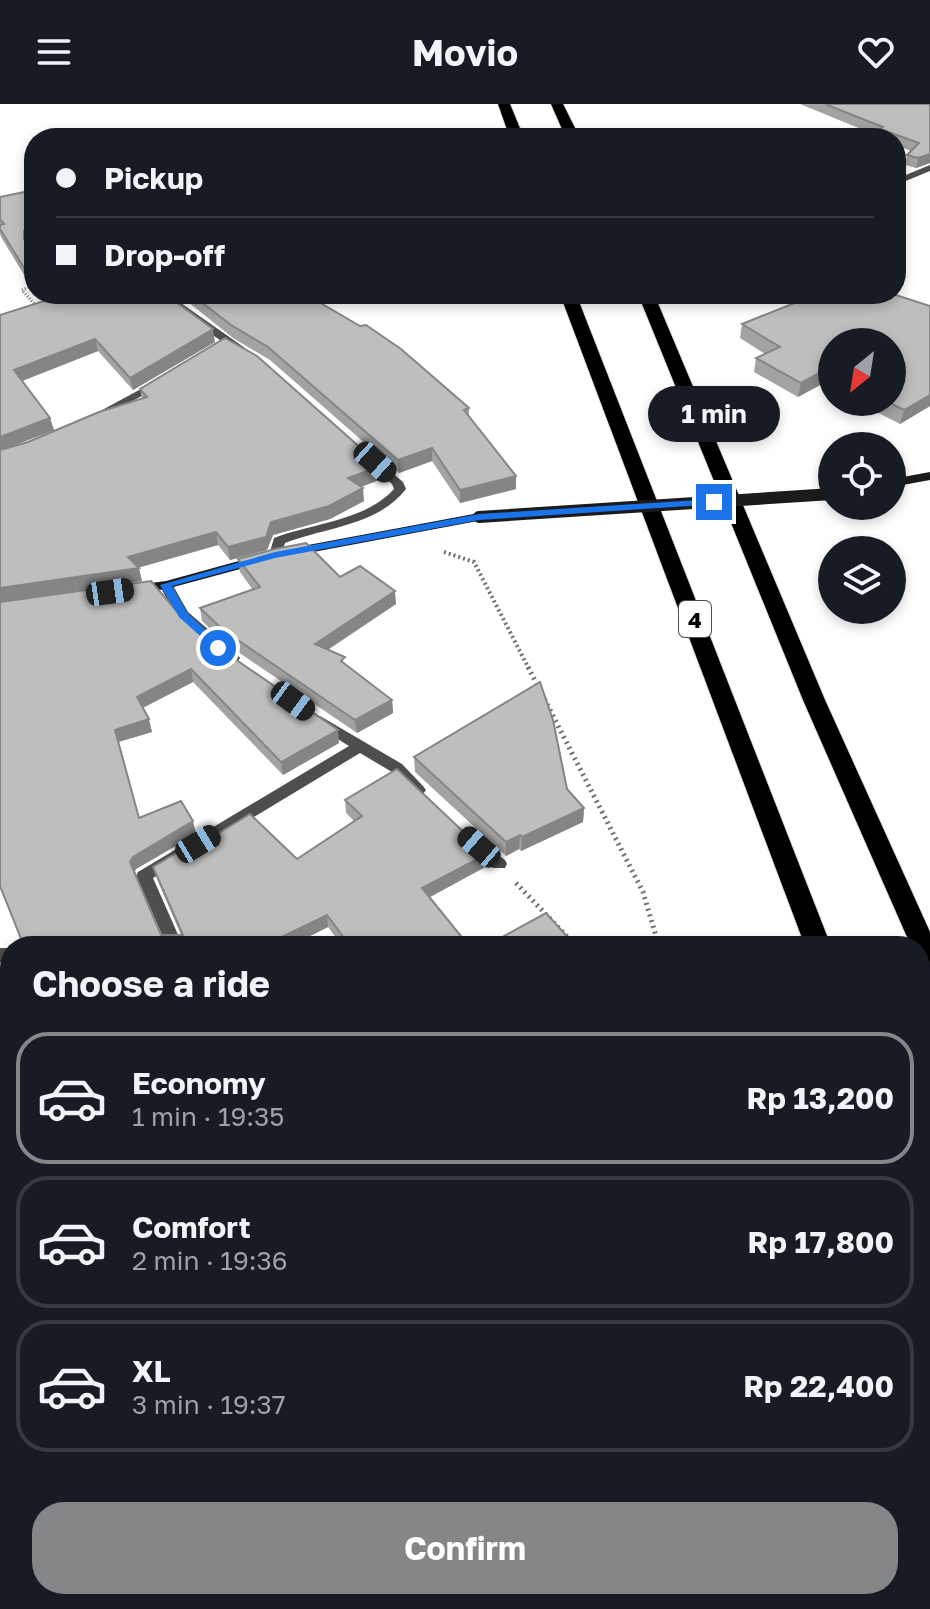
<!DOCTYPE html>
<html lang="en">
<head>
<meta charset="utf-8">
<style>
  :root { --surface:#171b24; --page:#242831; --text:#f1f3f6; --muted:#9ea1a6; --line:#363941; --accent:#858687 }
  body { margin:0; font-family:"Golos Text",sans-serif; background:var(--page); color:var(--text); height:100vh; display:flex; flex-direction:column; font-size:30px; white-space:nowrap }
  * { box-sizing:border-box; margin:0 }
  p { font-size:26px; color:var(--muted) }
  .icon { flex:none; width:44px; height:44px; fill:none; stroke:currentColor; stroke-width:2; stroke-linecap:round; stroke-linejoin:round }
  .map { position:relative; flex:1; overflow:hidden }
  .details { position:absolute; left:0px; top:832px; width:930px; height:674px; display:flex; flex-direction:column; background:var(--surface); border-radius:32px 32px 0 0; box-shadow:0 4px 12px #0003 }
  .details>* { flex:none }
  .guide { position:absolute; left:24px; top:24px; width:882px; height:176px; border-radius:32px; box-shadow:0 4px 12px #0003; display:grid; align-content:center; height:176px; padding:0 32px; background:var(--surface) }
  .needle { width:52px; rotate:210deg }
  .controls { position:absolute; left:818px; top:224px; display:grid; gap:16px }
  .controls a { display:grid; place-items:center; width:88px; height:88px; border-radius:50%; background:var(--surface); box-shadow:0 4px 12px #0003; font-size:40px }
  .end { position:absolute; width:36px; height:36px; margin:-18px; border:10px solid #1a73e8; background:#fff; box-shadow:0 0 0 4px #fff }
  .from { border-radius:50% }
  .bubble { position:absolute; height:56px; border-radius:28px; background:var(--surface); box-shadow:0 4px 12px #0003; font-size:26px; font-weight:700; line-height:56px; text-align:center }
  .car { position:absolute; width:24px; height:48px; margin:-24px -12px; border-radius:10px; box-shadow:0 0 6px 2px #0007; background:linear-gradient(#222 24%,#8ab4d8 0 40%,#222 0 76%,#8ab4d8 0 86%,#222 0) }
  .guide b { display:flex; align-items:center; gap:28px; height:76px; font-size:30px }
  .guide b+b { border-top:2px solid var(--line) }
  .guide i { width:20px; height:20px; background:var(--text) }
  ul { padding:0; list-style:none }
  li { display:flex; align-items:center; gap:24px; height:132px; margin:0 16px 12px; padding:0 16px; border:4px solid var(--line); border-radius:32px }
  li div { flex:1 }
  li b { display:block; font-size:30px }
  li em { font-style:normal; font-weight:700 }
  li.current { border-color:var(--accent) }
  li>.icon { width:72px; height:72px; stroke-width:1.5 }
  h2 { padding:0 32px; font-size:36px; line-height:96px }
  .action { display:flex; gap:16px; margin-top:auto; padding:16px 32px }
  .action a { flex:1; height:92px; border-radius:32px; background:var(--accent); color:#fff; font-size:32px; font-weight:700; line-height:92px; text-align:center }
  header { display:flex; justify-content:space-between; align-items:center; height:104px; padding:0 32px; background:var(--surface); font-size:36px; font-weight:700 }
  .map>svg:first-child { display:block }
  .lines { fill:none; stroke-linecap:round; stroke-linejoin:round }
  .highway-casing { stroke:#dbdbdb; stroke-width:2 }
  .path-far3 { stroke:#707070; stroke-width:3; stroke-dasharray:1 2; stroke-linecap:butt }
  .path-far2 { stroke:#707070; stroke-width:4; stroke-dasharray:2 3; stroke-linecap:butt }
  .path-far1 { stroke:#707070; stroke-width:5; stroke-dasharray:2 4; stroke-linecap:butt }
  .path { stroke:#707070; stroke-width:6; stroke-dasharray:3 5; stroke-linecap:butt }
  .street { fill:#4e4e4e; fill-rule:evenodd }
  .secondary { fill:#1b1b1b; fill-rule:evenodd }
  .highway { fill:#000; fill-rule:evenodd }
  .secondary-bridge { stroke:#1b1b1b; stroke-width:12 }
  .wall { fill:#a3a3a3 }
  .shaded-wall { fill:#858585 }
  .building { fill:#bebebe; stroke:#858585; stroke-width:2; fill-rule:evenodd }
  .route { fill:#1a73e8 }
  .labels { text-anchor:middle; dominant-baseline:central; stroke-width:6; stroke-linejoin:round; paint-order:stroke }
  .shield { fill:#fff; stroke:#4c4c4c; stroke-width:2 }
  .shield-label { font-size:22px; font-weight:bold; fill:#000 }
</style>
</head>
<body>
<header><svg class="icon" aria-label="menu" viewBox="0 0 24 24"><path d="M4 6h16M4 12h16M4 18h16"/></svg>Movio<svg class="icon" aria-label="heart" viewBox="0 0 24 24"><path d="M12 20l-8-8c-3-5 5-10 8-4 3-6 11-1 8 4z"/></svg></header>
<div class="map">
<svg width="930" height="1505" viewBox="0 0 930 1505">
  <rect width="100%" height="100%" fill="#fff"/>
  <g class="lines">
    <defs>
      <g id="highway">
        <path d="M498,0H510L524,34H510Z"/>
        <path d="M551,0H563L580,34H566Z"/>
        <path d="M560,190H576L831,842H805Z"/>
        <path d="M638,190H654L825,596L930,828V866L920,861V842H911L803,596Z"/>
        <path d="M920,1102L930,1106V1157L920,1153Z"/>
      </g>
    </defs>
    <use href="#highway" class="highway-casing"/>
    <path class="path-far3" d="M34,181L22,186L38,204"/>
    <path class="path-far2" d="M444,448L474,458L529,565"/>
    <g class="path-far1">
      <path d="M528,563L643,788L659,842"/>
      <path d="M516,779L576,842"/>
    </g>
    <path class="path" d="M432,1505L444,1496"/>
    <g class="street">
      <path d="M930,61V67L896,81V75Z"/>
      <path d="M164,190H174L178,197L245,244V248H237L170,201Z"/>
      <path d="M154,278L164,280L101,314L91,312Z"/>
      <path d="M366,346L403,378L406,385C377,422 326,423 285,439L280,454H270L269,451L274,434C313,419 365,417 394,385L392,380L362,353L360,350Z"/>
      <path d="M166,477L171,478L188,508L238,551L240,554L238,557H228L178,514L159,481Z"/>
      <path d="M320,612L402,660L423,682L426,686L423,690H413L392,668L360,649L153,774L183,842H167L136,772L138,768L349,642L315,621L313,617L315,613Z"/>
      <path d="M473,732L505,756L507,760L505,764H493L467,742L465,738L467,734Z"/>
      <rect x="0" y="844" width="10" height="14"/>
    </g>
    <g class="secondary">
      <path d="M930,368V376L892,383V375Z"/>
      <path d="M479,409L485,413L483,416L292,452L286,448L292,444Z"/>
      <path d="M257,452L264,456L262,459L166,485L136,489L129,485L136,481L166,477Z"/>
    </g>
    <use href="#highway" class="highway"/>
    <path class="secondary-bridge" d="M479,413L832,390"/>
  </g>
  <g class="wall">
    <path d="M800,0H930V59L916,64L905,61L907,51L911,47L896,41V34H878V32Z"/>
    <path d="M34,86V182L29,179L1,133L0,129V93Z"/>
    <path d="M44,190H165L215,238L133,286L98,247L22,277L54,326L6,344L28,338L142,295L140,285L382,375L361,383L364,397L330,415L273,431L267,446L230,456L218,441L138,464L142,477L23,494L173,503L209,537L339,639L283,671L193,578L143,604L152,628L118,638L139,714L196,730L136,765L134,769L161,831H181L157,775L153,763L206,737L297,755L354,717L346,709L345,696L487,762L429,793L469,842H342L328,823L290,842H24L0,211L50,195Z"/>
    <path d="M178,190H305L469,304V312L516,385L460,399L432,357L399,369L270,256L233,234Z"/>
    <path d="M817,190H893L930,202V302L900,320L857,298H892V238H832V288L820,281L798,293L754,268L756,254L765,250L740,234L742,220Z"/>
    <path d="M238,455L340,473L396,500L328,546L392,596L393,609L357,629L225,539L202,517L200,504L253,486L240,468Z"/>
    <path d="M414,653L567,685L584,704L583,718L521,747L519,745L506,752L415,668Z"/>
    <path d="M742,1496H866L870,1505H745Z"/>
  </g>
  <g class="shaded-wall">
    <path d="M930,50V59L916,64L918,54Z"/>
    <path d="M33,125L34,137L24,135V127Z"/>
    <path d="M213,225L215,238L133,286L130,274Z"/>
    <path d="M95,235L98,247L17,279L14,266Z"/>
    <path d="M823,267L820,281L798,293L801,279Z"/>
    <path d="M930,291V302L900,320L904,306Z"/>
    <path d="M50,314L54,326L0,347V333Z"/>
    <path d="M432,344V357L399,369L398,356Z"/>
    <path d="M381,362L382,375L349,387L348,374Z"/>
    <path d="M516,372V385L460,399V386Z"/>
    <path d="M363,384L364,397L330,415L273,431L267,446L230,456L228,443L271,418Z"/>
    <path d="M216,428L218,441L133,465L139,464L142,477L0,498V484L128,453Z"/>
    <path d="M395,487L396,500L316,553L315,540Z"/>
    <path d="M191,565L193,578L140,605L137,593Z"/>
    <path d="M392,596L393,609L357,629L355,616Z"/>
    <path d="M149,615L152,628L118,638L115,626Z"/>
    <path d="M338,626L339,639L283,671L281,658Z"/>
    <path d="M584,704L583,718L521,747L522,733Z"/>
    <path d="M193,717L196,730L136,765L133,771L130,758L133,753Z"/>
    <path d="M520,731L519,745L506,752V738Z"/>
    <path d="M487,750V762L423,797L422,784Z"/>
    <path d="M327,811L328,823L290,842H263Z"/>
    <path d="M10,1012V1031L5,1033L0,1024V1016Z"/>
  </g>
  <g class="building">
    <path d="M825,0H930V50L918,54L907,51L919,39L880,25L883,23Z"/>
    <path d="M34,86V173L26,167L0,125V121L4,120L0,115V93ZM33,125V136L24,135V127Z"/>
    <path d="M57,190H165L213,225L130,274L95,235L14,266L50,314L0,333V211L60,192Z"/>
    <path d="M191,190H305L360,222L366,221L401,245L469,304L464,306L516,372L460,386L432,344L398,356L268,243L231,221Z"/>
    <path d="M817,190H893L930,202V291L904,306L888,298H892V238H832V272L823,267L801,279L756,254L780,243L742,220Z"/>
    <path d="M225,234L257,252L381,362L348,374L363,384L329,402L271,418L266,433L228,443L216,428L128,453L139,464L0,484V346L28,338L99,308L147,293L140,285Z"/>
    <path d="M306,439L340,473L360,462L395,487L315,540L345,553L341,557L392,596L355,616L223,526L200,504L260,483L238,455L275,445Z"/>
    <path d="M151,477L173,503L209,537L338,626L281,658L191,565L137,593L149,615L115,626L139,714L181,697L193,717L133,753L130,758L161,831H183L153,763L203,733L206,737L250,710L297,755L362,712L345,696L397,665L487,750L422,784L469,842H350L327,811L263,842H24L0,782V498Z"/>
    <path d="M540,578L553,616L567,685L584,704L522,733L520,731L506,738L414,653Z"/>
    <path d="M546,809L572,838L565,842H486Z"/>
    <path d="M10,965V1012L0,1016V969Z"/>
    <path d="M754,1496H866L870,1505H757Z"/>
  </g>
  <path class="route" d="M714,395L718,396V400L479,416L275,454L172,482L187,509L222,541V547L218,548L179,513L160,481L275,448L479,410Z"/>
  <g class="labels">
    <rect class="shield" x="679" y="497" width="32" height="36" rx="6"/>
    <g class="shield-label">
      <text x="695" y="515">4</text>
    </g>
  </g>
</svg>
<div class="controls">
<a><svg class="needle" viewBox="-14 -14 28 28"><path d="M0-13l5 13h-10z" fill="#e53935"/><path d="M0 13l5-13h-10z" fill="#9ea1a6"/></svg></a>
<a><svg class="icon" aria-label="locate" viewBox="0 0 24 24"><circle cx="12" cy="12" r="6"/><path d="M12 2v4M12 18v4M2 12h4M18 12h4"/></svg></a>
<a><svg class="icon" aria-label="layers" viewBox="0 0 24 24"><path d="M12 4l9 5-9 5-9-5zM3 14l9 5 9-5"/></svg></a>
</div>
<i class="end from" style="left:218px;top:544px"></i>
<i class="end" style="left:714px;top:398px"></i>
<div class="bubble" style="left:648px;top:282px;width:132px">1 min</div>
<i class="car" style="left:375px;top:358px;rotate:132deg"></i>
<i class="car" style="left:110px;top:488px;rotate:82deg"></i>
<i class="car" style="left:293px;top:597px;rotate:126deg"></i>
<i class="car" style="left:198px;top:740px;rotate:59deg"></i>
<i class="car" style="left:479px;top:743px;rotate:311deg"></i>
<div class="guide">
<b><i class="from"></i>Pickup</b>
<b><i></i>Drop-off</b>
</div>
<section class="details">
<h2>Choose a ride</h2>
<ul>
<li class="current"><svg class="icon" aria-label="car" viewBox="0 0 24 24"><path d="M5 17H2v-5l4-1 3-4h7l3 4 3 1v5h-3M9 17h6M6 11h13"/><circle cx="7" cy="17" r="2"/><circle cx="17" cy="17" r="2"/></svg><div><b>Economy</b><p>1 min · 19:35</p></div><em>Rp 13,200</em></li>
<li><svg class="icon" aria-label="car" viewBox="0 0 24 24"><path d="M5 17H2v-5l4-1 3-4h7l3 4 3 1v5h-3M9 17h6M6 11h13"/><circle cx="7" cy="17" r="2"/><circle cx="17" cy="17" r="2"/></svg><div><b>Comfort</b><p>2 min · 19:36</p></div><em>Rp 17,800</em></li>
<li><svg class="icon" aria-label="car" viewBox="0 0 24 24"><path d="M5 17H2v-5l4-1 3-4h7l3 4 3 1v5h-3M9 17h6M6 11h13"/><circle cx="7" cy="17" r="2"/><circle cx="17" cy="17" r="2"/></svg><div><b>XL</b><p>3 min · 19:37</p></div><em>Rp 22,400</em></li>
</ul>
<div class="action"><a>Confirm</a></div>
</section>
</div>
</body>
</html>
